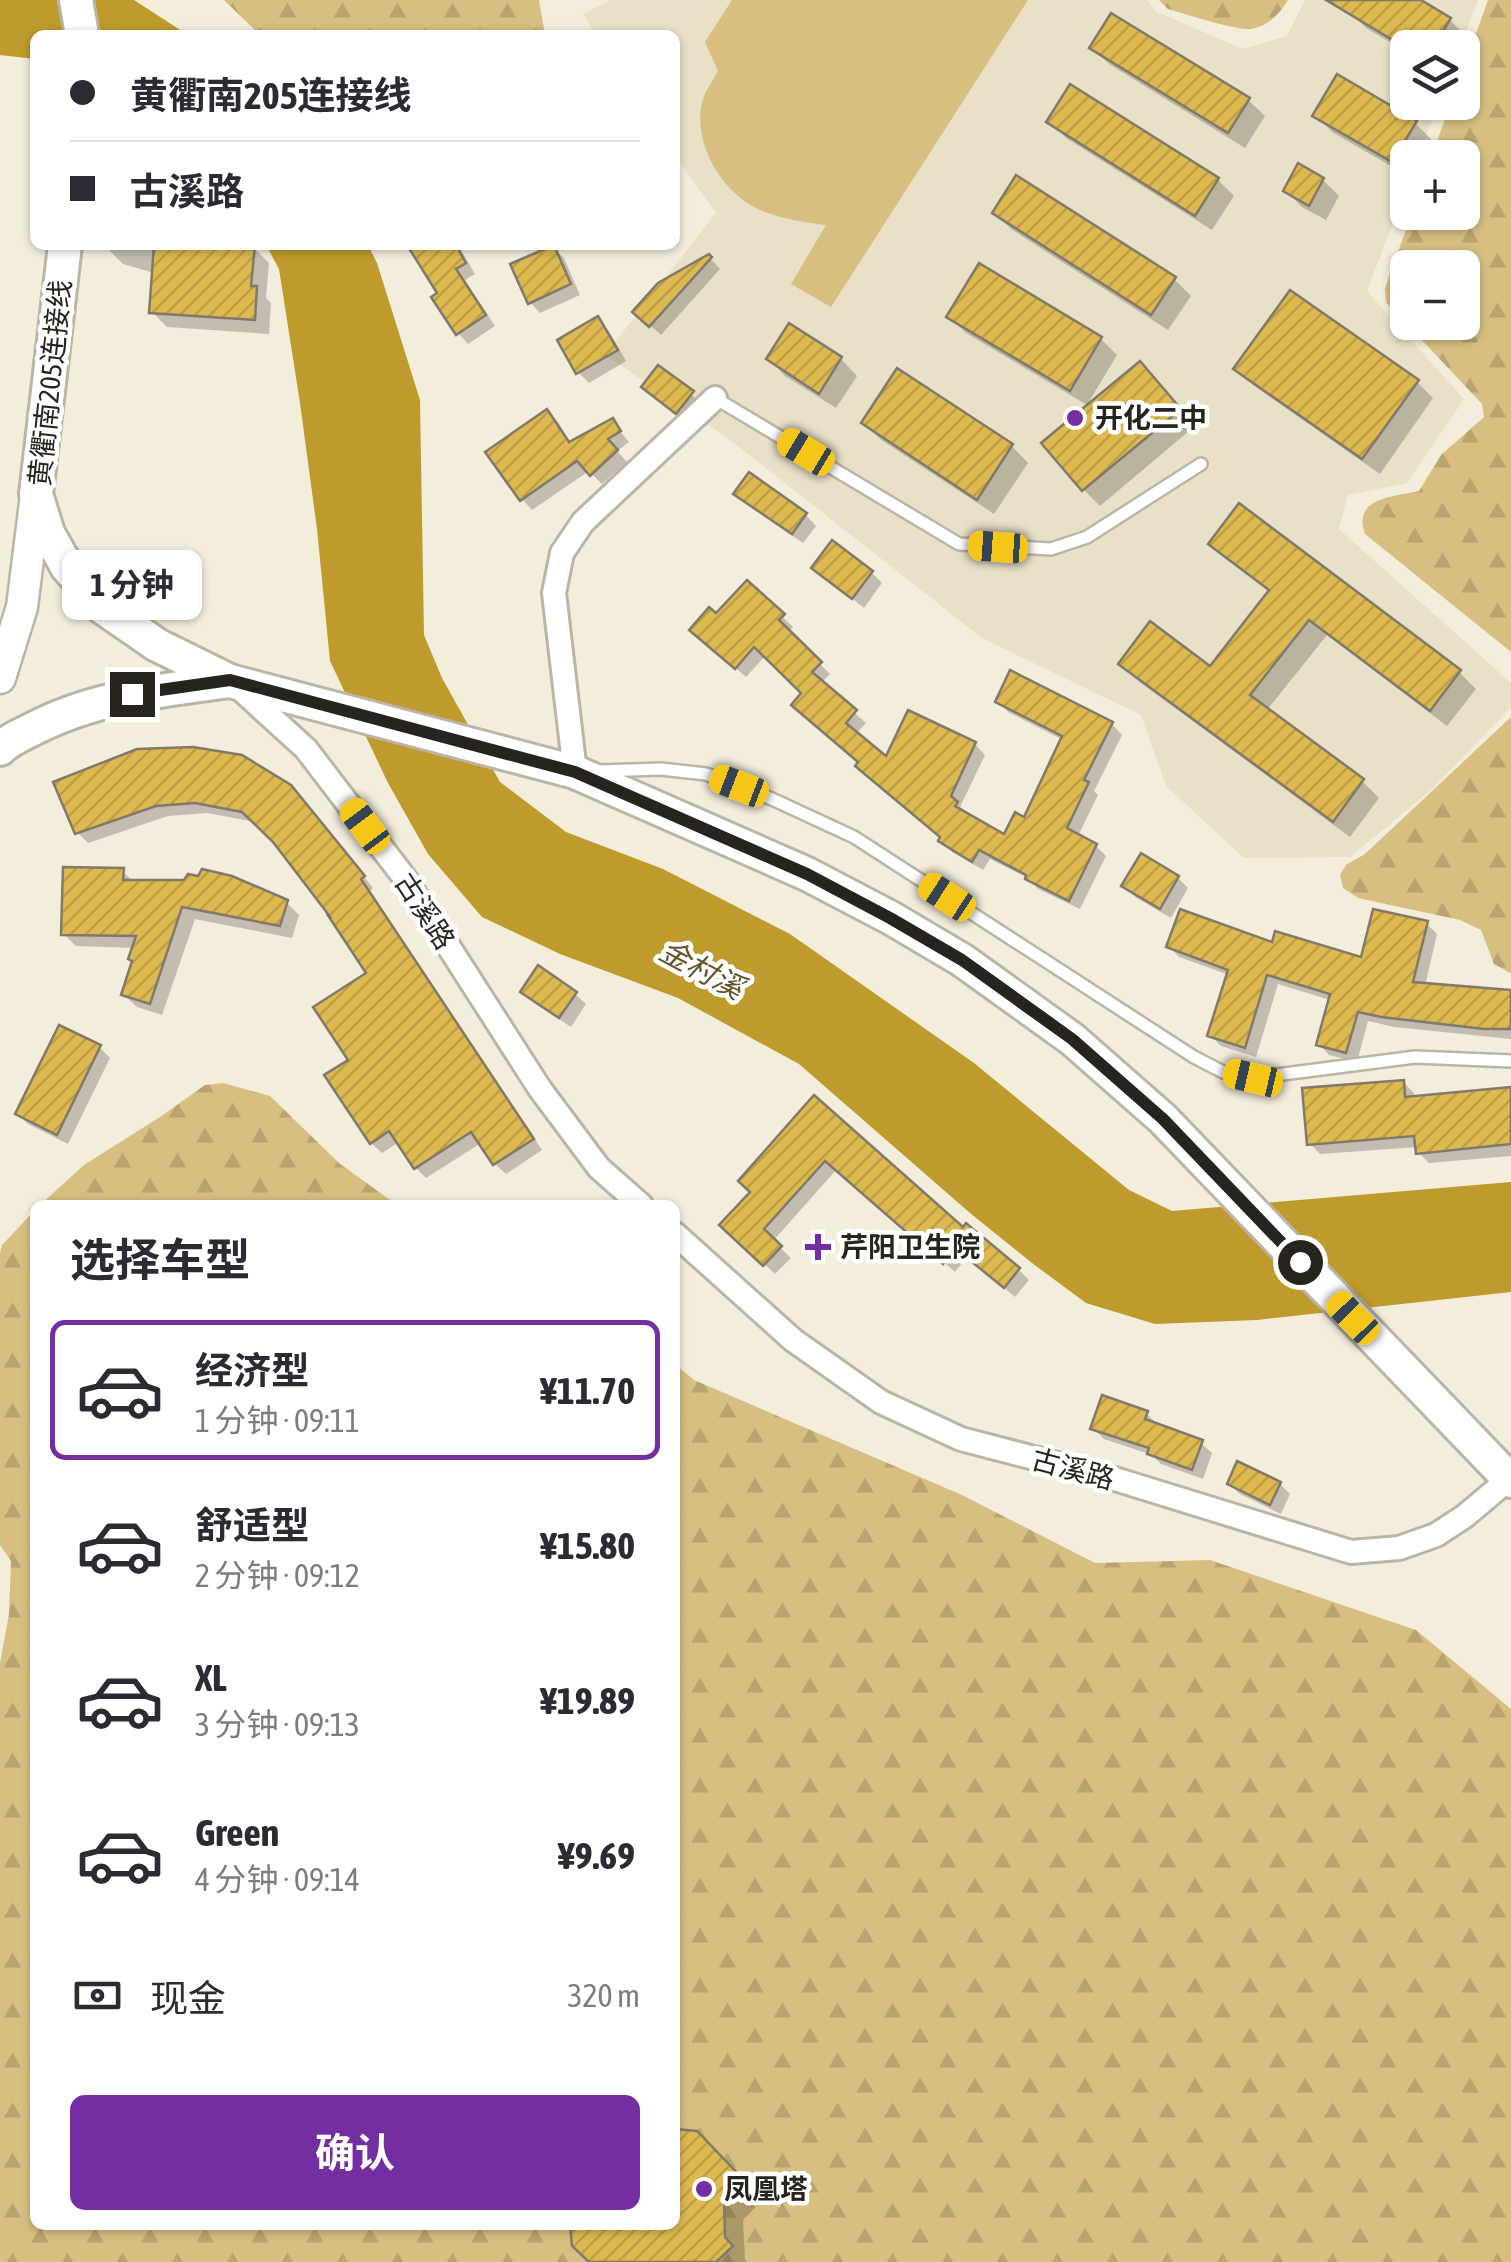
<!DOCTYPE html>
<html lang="zh">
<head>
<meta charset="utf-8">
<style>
  :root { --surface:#fff; --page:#f7f7f7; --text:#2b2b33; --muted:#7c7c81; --line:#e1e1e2; --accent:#742ea2 }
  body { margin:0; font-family:"Asap Condensed","Noto Sans SC",sans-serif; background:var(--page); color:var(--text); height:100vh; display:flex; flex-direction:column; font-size:38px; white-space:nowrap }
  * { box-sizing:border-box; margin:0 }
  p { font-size:32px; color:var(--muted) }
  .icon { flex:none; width:55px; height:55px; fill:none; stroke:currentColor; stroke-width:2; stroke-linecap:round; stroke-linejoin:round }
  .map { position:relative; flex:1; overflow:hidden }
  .side { position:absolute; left:30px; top:1200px; width:650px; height:1030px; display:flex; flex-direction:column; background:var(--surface); border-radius:15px; box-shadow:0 2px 8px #0004 }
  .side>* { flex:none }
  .guide { position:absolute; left:30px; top:30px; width:650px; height:220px; border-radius:15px; box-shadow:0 2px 8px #0004; display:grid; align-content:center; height:220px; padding:0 40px; background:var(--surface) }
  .controls { position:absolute; left:1390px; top:30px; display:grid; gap:20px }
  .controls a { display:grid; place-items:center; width:90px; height:90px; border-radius:15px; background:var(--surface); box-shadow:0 2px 8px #0004; font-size:50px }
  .end { position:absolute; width:45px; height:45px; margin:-22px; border:12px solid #26241d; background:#fff; box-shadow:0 0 0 5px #fff }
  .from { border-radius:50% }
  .bubble { position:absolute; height:70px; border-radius:15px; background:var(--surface); box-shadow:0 2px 8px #0004; font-size:32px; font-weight:700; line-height:70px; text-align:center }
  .car { position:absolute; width:30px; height:60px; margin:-30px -15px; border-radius:12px; box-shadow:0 0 8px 2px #0007; background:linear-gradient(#f5c518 24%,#345 0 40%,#f5c518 0 76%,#345 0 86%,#f5c518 0) }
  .guide b { display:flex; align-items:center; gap:35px; height:95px; font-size:38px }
  .guide b+b { border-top:2px solid var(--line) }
  .guide i { width:25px; height:25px; background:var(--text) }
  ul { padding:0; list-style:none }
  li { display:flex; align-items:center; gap:30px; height:140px; margin:0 20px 15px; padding:0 20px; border:5px solid transparent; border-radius:15px }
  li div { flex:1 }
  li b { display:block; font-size:38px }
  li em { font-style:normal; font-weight:700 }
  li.active { border-color:var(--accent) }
  li>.icon { width:90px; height:90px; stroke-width:1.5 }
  h2 { padding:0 40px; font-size:45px; line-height:120px }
  .pay { display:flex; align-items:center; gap:25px; height:110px; padding:0 40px; font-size:38px }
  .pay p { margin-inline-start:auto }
  .action { display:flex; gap:20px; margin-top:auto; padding:20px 40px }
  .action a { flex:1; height:115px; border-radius:15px; background:var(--accent); color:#fff; font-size:40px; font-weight:700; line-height:115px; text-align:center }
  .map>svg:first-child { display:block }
  .built { fill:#e9e0c8 }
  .green { fill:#d6bf80 }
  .forest { fill:url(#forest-firs); fill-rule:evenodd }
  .water { fill:#be9b2c }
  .shadow { fill:#0003 }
  .building { fill:url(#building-hatch); stroke:#807a6b; stroke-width:2.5 }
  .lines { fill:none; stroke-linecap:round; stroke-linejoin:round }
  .service-casing { stroke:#bbb5a5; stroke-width:16 }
  .minor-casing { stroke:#bbb5a5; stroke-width:28 }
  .tertiary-casing { stroke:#bbb5a5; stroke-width:35 }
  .secondary-casing { stroke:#bbb5a5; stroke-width:38 }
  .service { stroke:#fff; stroke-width:11 }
  .minor { stroke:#fff; stroke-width:22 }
  .tertiary { stroke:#fff; stroke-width:30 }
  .secondary { stroke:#fff; stroke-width:32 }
  .route { stroke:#26241d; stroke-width:12 }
  .poi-dot { fill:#742ea2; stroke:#fff; stroke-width:4 }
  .labels { text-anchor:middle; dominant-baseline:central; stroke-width:9; stroke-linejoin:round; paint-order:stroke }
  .street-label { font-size:28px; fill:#26241d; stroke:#fff }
  .poi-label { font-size:28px; font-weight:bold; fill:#26241d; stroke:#fff; text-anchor:start }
  .water-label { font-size:30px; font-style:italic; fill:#635429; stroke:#fff }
</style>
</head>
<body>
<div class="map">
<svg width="1511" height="2262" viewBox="0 0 1511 2262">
  <defs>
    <pattern id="forest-firs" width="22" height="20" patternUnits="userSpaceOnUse" patternTransform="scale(2.5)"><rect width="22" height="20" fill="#d6bf80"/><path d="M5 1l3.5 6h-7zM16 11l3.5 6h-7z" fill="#b8a46e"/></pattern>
    <pattern id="building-hatch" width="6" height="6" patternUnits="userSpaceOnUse" patternTransform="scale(2.5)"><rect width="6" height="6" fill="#ddb950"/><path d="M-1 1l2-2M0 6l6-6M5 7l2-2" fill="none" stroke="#be9f45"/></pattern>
  </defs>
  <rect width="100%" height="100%" fill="#f3eddc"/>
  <path class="built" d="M611,0H1147L1155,11L1243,49L1287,36L1305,0H1478L1460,47L1408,48V102L1439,103L1418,157L1408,158L1407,186L1367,291L1464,399L1407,483L1348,495L1339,529L1511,683V708L1432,789L1350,857L1244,858L1166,786L1141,715L982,638L725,436L605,355L716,213L675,156V35H597L583,14Z"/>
  <path class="green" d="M732,0H1028L831,307L791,284L826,225C802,222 780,219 758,209C720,191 691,140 703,99C706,90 713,80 718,71L705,42Z"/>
  <g class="forest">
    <path d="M224,0H539L545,35H260Z"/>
    <path d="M1159,0H1288C1280,14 1266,28 1249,29C1235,30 1185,14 1168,9Z"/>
    <path d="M1488,0H1511V652L1365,534C1352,497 1394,497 1419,491L1441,455L1484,417L1482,404L1386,302L1385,288L1412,213L1462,212V158L1431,157L1451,103L1462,102L1463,70ZM1408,268H1462V322H1408Z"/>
    <path d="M1511,717V973H1510L1494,964L1481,930L1460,920L1358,898L1343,888L1340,875L1346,865L1365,854Z"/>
    <path d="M223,1083L270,1096L339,1163L397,1205H40L84,1165L160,1117L205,1085Z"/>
    <path d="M35,1210V2225H675V1364L694,1380L962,1495L1095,1563L1210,1560L1416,1630L1511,1709V2262H0V1663L9,1614L11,1561L0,1545V1253L2,1245Z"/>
  </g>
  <g class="water">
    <path d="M0,0H134L188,35H35V59L0,55Z"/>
    <path d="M266,245H368L377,263L420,400L424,635L442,678L500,782L566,832L663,869L790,934L974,1063L1129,1190L1172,1211L1511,1182V1292L1257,1320L1155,1324L1086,1303L1032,1263L970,1213L799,1064L678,998L560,954L482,917L428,854L388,783L330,661L317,529L300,403L279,269Z"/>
  </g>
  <g class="shadow">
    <path d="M1357,0H1416L1450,20L1466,36L1459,48H1408V53L1366,28L1350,12Z"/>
    <path d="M1092,48L1248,100L1265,116L1245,148L1109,64Z"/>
    <path d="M1316,115L1415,123L1431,139L1421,158H1408V176L1332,132Z"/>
    <path d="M1050,121L1218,180L1234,196L1212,230L1066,138Z"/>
    <path d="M1323,180L1339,196L1326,220L1302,207L1286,191Z"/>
    <path d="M995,213L1174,279L1191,296L1168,330L1011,229Z"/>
    <path d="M109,245H225L254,248L269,263L266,298L271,303L269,334L167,327L152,312L154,273L123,264L108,249Z"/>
    <path d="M410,245H458L475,274L465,280L495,326L468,344L458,333L440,294Z"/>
    <path d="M553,248L564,258L580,295L540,313L530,302Z"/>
    <path d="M709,257L720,269L661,335L635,312Z"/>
    <path d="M949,316L1101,339L1117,355L1087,405L966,333Z"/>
    <path d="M598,319L608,330L626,361L589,383L578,372Z"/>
    <path d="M769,359H841L857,376L836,408L785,376Z"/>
    <path d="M658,368L703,404L688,422L644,387Z"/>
    <path d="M1236,369L1417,382L1433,398L1380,474L1253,385Z"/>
    <path d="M898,372L1012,446L1028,463L994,514L880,439L864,423Z"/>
    <path d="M1156,381L1195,426L1100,506L1084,490Z"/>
    <path d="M547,412L558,422L571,444L612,421L629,442L617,451L627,462L602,484L589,471L532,510L522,499Z"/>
    <path d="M749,475L806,515L816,526L803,543L747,504L737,493Z"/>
    <path d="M1240,507L1459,672L1476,689L1447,726L1327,635L1267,710L1362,781L1379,798L1350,837L1137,680L1121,664L1211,669L1270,592L1228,560L1211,544Z"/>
    <path d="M814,568L872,573L882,583L864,608Z"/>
    <path d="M748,583L793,627L788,632L830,674L821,683L866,723L856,734L887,760L975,744L985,755L960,807L1005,838L1025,820L1063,740L1008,712L998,701L1112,724L1122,735L1094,791L1098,795L1078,836L1096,846L1106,856L1080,909L1038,889L1028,878L990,859L983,870L952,852L941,841L943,838L861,763L804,693L766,655L746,677L703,640L716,616Z"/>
    <path d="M57,783L302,799L373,888L370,891L542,1150L506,1174L495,1164L481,1143L426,1178L416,1168L399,1142L382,1153L371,1143L351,1061L369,974L335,923L276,842L255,822L207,813L168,816L88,843L77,832Z"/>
    <path d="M122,871L134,882H185L286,902L299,915L292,938L195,919L162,1015L137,1007L124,995L134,962L135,948L76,946L64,934Z"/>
    <path d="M1178,878L1188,888L1171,918L1135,897L1124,886Z"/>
    <path d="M1427,924L1437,934L1425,986L1511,993V1039L1394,1027L1368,1021L1357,1062L1329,1055L1319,1044L1330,1000L1278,984L1256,1057L1221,1046L1210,1035L1229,975L1179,957L1169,946L1274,945L1363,961Z"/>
    <path d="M523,992L575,994L586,1004L571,1027L533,1002Z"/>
    <path d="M99,1047L110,1058L68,1144L28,1124L18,1114Z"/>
    <path d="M1403,1082L1414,1093V1099L1511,1090V1156L1429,1163L1419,1153L1418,1147L1320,1154L1309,1143Z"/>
    <path d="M814,1099L964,1230L967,1227L1019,1270L1029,1280L1015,1297L967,1257L955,1272L837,1169L773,1241L791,1258L775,1274L723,1225L753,1192Z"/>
    <path d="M1146,1413L1157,1424L1201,1443L1212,1453L1203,1479L1161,1464L1152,1455L1104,1439L1093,1428Z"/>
    <path d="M1230,1484H1280L1290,1494L1281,1514L1240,1494Z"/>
    <path d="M675,2131L695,2134L762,2201L743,2220L745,2260L747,2262H592L573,2225H675Z"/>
  </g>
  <g class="building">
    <path d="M1326,0H1421L1451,18L1433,48H1406Z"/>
    <path d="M1111,13L1250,98L1228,133L1089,48Z"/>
    <path d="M1337,74L1417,121L1392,162L1312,116Z"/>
    <path d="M1070,84L1219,178L1195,216L1046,122Z"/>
    <path d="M1298,163L1324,178L1309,206L1283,191Z"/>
    <path d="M1016,175L1176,277L1151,315L992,213Z"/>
    <path d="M154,245H255L251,286H257L255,320L149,313Z"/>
    <path d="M407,245H456L466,263L456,269L486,315L456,335L431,297L437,293Z"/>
    <path d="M554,245L571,284L528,304L510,264Z"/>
    <path d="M709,254L712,257L649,327L632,312L658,283Z"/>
    <path d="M979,263L1102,337L1070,391L946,317Z"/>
    <path d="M1290,290L1419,380L1362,459L1233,369Z"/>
    <path d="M598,316L618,350L576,374L557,340Z"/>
    <path d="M789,323L842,357L819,394L766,359Z"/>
    <path d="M1140,361L1181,409L1082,491L1041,443Z"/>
    <path d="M658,365L694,391L676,414L641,387Z"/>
    <path d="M897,368L1013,444L977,500L861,423Z"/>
    <path d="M547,409L569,442L613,418L621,431L608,439L618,450L590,476L577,461L520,501L485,452Z"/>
    <path d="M749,472L807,513L792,534L733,494Z"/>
    <path d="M1239,503L1461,670L1430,711L1309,620L1250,695L1364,779L1333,822L1118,664L1150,621L1210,666L1269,590L1208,544Z"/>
    <path d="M832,540L873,571L852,599L811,568Z"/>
    <path d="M747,580L785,614L779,620L822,662L812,672L857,710L846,723L886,756L908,710L976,742L951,796L958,802L955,806L1004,834L1015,812L1024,817L1062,736L995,702L1010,670L1113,722L1084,780L1089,782L1067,828L1097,844L1069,901L1025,879L1026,875L979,850L972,862L938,841L940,837L855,766L858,762L791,705L801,693L754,647L735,669L689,630L709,607L716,613Z"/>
    <path d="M193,747L242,755L291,785L365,876L361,879L534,1139L493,1165L471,1132L414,1169L389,1131L370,1144L324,1075L348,1060L313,1007L366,973L329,917L331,918L273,842L242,812L195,803L156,806L75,834L53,782L137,749Z"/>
    <path d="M1141,853L1179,876L1160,909L1121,886Z"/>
    <path d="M63,867L124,868L123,880H184L188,874L198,876L202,869L232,876L288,900L280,926L182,907L150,1004L121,995L132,961L128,959L136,936L61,935Z"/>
    <path d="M1180,909L1272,942L1275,931L1361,957L1373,909L1428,921L1413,982L1511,990V1029H1484L1381,1017L1358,1012L1346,1053L1316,1045L1330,994L1267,975L1245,1048L1207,1036L1228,970L1166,947Z"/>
    <path d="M538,965L577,992L559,1018L520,992Z"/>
    <path d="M59,1025L101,1045L57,1135L15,1114Z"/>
    <path d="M1404,1080L1405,1097L1511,1087V1144L1416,1154L1414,1136L1307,1145L1302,1088Z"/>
    <path d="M814,1095L963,1227L966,1223L1020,1268L1004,1288L956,1249L943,1264L825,1161L764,1229L782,1246L763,1266L719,1225L750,1192L738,1181Z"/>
    <path d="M1102,1395L1148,1411L1145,1419L1203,1440L1192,1470L1147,1454L1149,1448L1090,1429Z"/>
    <path d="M1237,1461L1281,1482L1270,1505L1227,1484Z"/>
    <path d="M675,2129L697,2131L744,2180L724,2199L725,2237L733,2246L716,2262H589L572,2246L570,2225H675Z"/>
  </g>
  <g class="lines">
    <defs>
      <g id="service">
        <path d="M715,398L959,544L1051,549L1087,537L1201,464"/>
        <path d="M599,771L661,769L706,774L772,799L854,837L1194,1057L1223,1072L1253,1078L1415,1057L1511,1061"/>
      </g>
      <g id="minor">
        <path d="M237,686L306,749L404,877L540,1089L599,1168L641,1205"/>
        <path d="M575,772L554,593L562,553L583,522L715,398"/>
        <path d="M675,1234L793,1340L881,1402L961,1439L1115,1479L1351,1552L1399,1548L1436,1535L1465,1516L1509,1479"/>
      </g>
      <path id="tertiary" d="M0,678L22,607L36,495"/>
      <g id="secondary">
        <path d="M76,0L82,35"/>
        <path d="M65,245L36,494L48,533L67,567L102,607L157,645L230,681L575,772L807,874L891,918L962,960L1072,1039L1163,1119L1511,1481"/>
        <path d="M0,749C9,740 21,735 33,729C94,697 163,690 230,681"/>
      </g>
    </defs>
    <use href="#service" class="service-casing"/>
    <use href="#minor" class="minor-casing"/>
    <use href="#tertiary" class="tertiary-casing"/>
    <use href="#secondary" class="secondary-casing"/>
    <use href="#service" class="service"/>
    <use href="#minor" class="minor"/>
    <use href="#tertiary" class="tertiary"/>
    <use href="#secondary" class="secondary"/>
  </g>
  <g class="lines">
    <path class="route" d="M132,694L230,680L575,772L807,874L890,918L962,960L1072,1039L1163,1119L1300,1262"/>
  </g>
  <g class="poi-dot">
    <circle cx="1075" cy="418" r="10"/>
    <path d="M813 1232h10v10h10v10h-10v10h-10v-10h-10v-10h10z"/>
    <circle cx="704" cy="2189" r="10"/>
  </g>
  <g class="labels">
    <g class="street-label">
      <text transform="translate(50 383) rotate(-84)">黄衢南205连接线</text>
      <text transform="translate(425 911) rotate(57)">古溪路</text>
      <text transform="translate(1073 1469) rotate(15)">古溪路</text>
    </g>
    <g class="poi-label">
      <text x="1095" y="418">开化二中</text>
      <text x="840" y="1247">芹阳卫生院</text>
      <text x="724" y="2189">凤凰塔</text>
    </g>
    <g class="water-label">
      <text transform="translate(702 969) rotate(28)">金村溪</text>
    </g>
  </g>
</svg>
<div class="controls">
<a><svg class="icon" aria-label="layers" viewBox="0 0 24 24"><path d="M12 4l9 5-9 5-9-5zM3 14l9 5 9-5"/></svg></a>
<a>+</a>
<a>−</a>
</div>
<i class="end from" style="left:1300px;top:1262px"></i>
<i class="end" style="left:132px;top:694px"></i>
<div class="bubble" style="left:62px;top:550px;width:140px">1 分钟</div>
<i class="car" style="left:806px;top:452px;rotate:301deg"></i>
<i class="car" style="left:998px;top:547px;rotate:274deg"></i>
<i class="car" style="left:739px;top:786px;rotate:291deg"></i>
<i class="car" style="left:365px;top:826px;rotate:323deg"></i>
<i class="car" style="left:947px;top:897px;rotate:303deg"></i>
<i class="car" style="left:1253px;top:1078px;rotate:283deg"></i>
<i class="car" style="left:1353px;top:1318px;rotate:316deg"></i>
<div class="guide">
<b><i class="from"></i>黄衢南205连接线</b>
<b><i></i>古溪路</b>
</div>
<section class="side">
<h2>选择车型</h2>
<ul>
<li class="active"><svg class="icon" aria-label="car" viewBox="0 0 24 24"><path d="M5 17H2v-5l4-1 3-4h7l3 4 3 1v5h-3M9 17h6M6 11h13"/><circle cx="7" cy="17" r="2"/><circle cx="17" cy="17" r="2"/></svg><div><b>经济型</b><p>1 分钟 · 09:11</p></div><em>¥11.70</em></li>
<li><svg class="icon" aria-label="car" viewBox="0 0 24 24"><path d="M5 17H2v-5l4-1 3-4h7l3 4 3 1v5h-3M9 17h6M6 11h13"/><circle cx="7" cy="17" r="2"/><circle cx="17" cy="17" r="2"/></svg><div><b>舒适型</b><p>2 分钟 · 09:12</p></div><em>¥15.80</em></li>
<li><svg class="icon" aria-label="car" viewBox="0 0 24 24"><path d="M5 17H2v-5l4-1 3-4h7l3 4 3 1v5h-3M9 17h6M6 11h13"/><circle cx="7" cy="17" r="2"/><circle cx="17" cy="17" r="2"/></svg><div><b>XL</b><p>3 分钟 · 09:13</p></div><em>¥19.89</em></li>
<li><svg class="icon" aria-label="car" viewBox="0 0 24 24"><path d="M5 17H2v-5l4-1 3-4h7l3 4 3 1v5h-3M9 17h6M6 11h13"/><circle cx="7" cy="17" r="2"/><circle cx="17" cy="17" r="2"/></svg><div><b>Green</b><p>4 分钟 · 09:14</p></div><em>¥9.69</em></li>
</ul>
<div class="pay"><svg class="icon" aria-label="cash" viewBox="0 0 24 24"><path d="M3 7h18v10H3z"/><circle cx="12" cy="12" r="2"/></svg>现金<p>320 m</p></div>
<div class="action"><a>确认</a></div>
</section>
</div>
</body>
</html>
